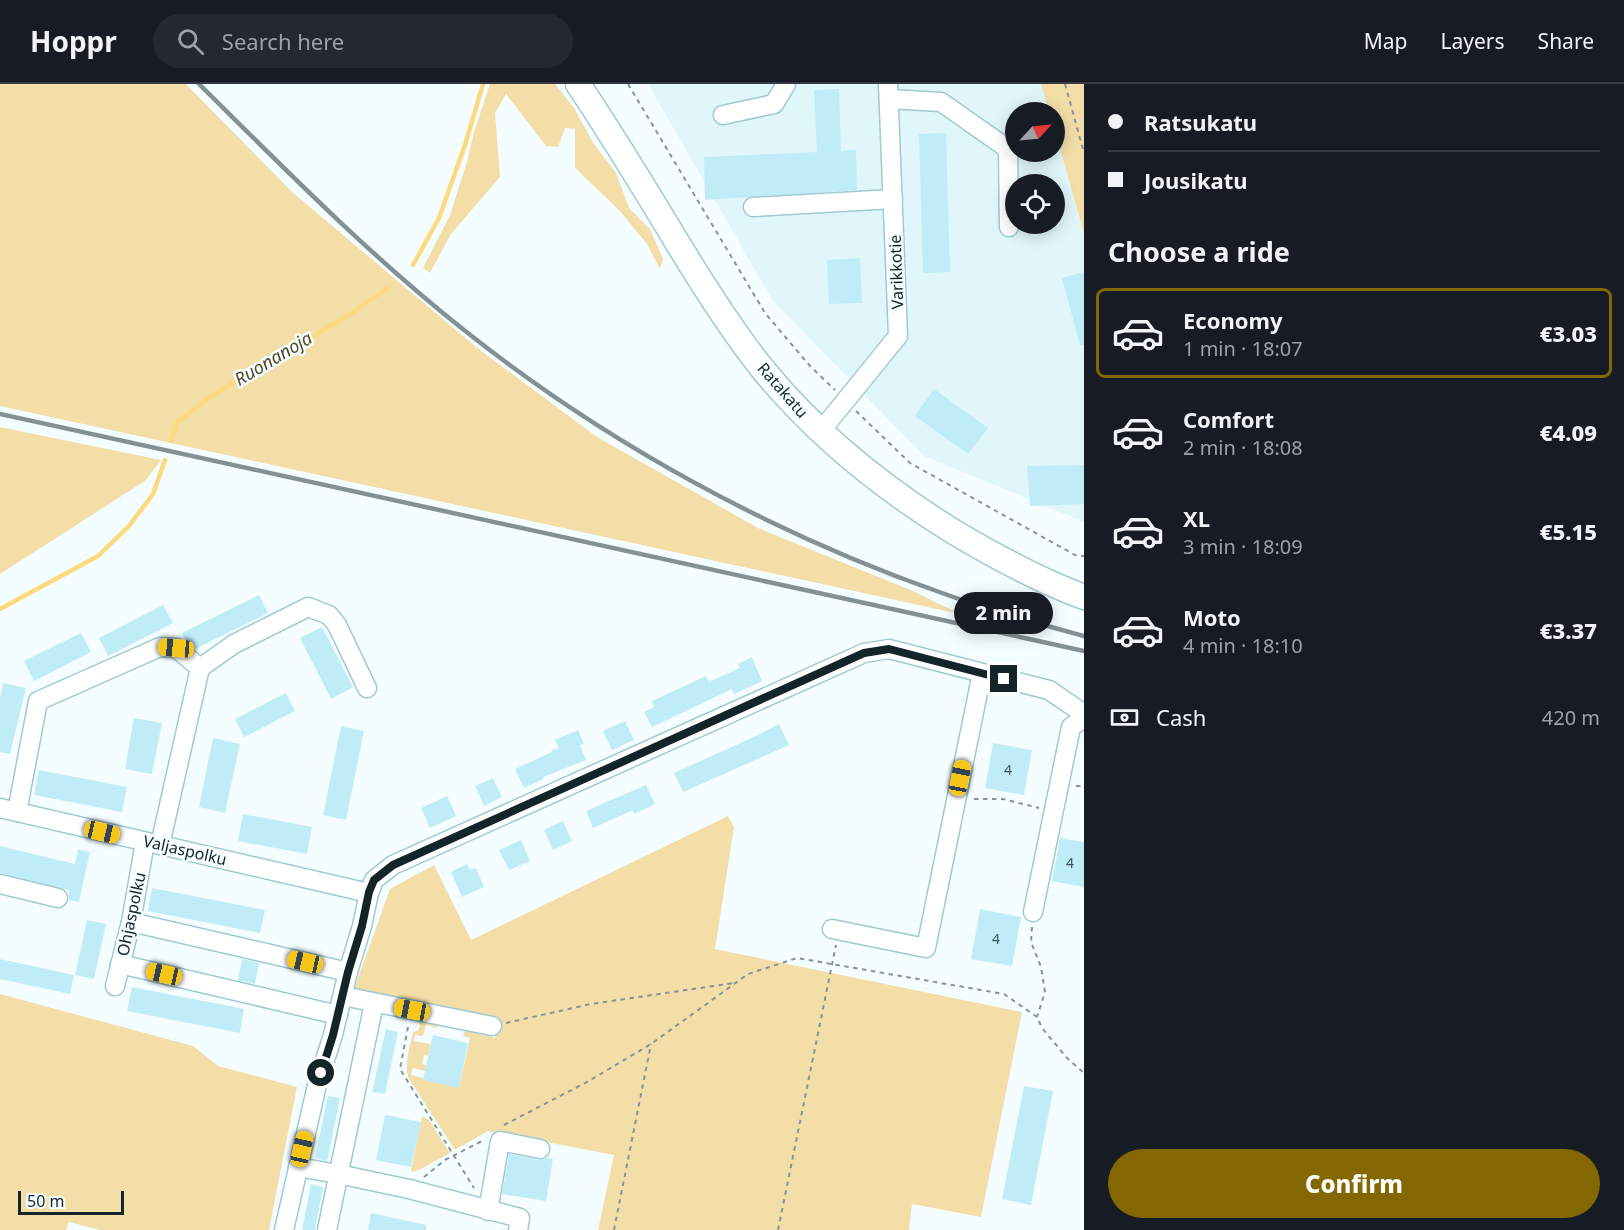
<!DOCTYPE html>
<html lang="en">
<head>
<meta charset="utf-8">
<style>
  :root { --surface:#171b24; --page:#242831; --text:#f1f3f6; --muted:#9ea1a6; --line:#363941; --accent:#836700 }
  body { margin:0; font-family:"Noto Sans",sans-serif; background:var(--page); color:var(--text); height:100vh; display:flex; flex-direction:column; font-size:22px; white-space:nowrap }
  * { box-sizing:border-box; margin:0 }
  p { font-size:20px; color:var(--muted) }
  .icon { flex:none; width:33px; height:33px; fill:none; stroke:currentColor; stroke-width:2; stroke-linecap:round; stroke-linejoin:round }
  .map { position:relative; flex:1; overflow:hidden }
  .details { display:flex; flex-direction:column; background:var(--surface); width:540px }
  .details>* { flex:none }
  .top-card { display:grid; align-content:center; height:132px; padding:0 24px; background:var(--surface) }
  .needle { width:39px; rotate:64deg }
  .controls { position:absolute; left:1005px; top:18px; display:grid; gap:12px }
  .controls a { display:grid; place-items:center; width:60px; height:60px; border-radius:50%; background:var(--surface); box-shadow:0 3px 15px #0003; font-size:30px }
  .scale { position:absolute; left:18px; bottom:15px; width:106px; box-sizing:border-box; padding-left:6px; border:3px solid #142529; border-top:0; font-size:16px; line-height:21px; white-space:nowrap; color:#142529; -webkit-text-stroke:4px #f4fdff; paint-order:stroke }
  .end { position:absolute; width:27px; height:27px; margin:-14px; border:8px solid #142529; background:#fff; box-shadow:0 0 0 3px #fff }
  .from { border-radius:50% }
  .bubble { position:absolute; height:42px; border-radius:21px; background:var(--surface); box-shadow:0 3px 15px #0003; font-size:20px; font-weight:800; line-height:42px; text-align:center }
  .car { position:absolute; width:18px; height:36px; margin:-18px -9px; border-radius:8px; box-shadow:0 0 4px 2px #0007; background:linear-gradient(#f5c518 24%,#345 0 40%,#f5c518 0 76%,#345 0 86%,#f5c518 0) }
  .top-card b { display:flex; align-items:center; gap:21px; height:57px; font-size:22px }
  .top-card b+b { border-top:2px solid var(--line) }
  .top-card i { width:15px; height:15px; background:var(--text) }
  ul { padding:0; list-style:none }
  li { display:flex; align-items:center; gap:18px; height:90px; margin:0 12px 9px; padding:0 12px; border:3px solid transparent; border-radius:9px }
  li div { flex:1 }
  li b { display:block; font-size:22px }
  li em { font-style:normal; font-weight:800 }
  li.active { border-color:var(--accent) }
  li>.icon { width:54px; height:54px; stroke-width:1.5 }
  h2 { padding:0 24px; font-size:27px; line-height:72px }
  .pay { display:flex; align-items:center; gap:15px; height:66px; padding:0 24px; font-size:22px }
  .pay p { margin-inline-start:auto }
  .cta { display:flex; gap:12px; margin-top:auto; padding:12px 24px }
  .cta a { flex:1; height:69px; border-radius:36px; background:var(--accent); color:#fff; font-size:24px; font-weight:800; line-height:69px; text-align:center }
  header { display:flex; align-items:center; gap:36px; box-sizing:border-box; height:84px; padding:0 30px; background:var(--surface); border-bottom:2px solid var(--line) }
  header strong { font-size:28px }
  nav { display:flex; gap:33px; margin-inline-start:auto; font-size:21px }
  .search { width:420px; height:54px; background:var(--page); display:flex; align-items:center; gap:15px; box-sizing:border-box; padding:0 21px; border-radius:33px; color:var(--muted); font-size:22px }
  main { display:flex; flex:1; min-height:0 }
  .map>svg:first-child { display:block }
  .built { fill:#e1f6fb; fill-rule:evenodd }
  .green { fill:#f3dea7 }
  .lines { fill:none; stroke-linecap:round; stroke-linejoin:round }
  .stream { stroke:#fdda7d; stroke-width:4.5 }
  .building { fill:#c0ecf7 }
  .minor-casing { stroke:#9ecad4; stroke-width:21 }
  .major-casing { stroke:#9ecad4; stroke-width:27 }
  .path { stroke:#879497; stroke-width:2; stroke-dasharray:4.5 4.5; stroke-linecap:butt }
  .minor { stroke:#fff; stroke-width:18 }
  .major { stroke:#fff; stroke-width:24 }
  .rail { stroke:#849194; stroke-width:4.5 }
  .route { stroke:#142529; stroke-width:8 }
  .labels { text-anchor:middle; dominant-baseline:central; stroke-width:5; stroke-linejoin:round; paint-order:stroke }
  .number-label { font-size:14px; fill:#3f575c }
  .street-label { font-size:16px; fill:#142529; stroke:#f4fdff }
  .water-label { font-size:18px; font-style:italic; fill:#564820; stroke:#f4fdff }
</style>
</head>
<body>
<header>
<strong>Hoppr</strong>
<div class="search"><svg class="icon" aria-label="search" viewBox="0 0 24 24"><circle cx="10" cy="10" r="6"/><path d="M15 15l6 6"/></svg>Search here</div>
<nav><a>Map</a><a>Layers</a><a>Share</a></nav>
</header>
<main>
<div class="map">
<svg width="1084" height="1146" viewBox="0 0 1084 1146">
  <rect width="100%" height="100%" fill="#f4fdff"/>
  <path class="built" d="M648,0H1041L1049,28H1016V68H1054L1055,46L1084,150V438L924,372L773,217ZM1016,100H1054V140H1016Z"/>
  <g class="green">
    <path d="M0,0H186L292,108L476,263L597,353L758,444L913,507L960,530L0,322Z"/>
    <path d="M490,0H555L574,24L594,60L616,89L629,124L650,145L663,175L660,185L647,160L619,126L575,84V45L565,44L558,63L546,62L506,10L495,29L500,93L451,150L430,189L423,184L450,131L467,78L474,48Z"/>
    <path d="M1041,0H1084V150L1055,46L1054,28H1049Z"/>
    <path d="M0,343L161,376L145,397L0,490Z"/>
    <path d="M728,732L734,743L715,865L1022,928L981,1133L912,1120L909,1146H598L614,1071L488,1047L455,1066L409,995C403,980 410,964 413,948L418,947L420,941L417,935L436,939L438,944L426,941L423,952L415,951L414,957L431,960L428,972L424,971L422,980L426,981L425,987L413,984L411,991L459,1003L470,954L463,952C465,945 467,944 473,941L474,949L495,954L498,938L353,908L390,805L434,781L471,856Z"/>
    <path d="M0,910L193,962L218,982L297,1003L269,1146H100L69,1138L66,1146H0Z"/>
    <path d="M422,1032L429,1036L450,1069L419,1086L412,1088L411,1086Z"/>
  </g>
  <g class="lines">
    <g class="stream">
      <path d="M413,181L439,134L465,61L483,0"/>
      <path d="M171,357L177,338L213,311L347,232L388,204"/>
      <path d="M0,525L98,472L129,442L153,410L165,376"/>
    </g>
  </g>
  <g class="building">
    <path d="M839,5L841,67L856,66L857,106L705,116L704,73L817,68L814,6Z"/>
    <path d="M946,49L950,188L923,189L919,50Z"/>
    <path d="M860,174L862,219L829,220L827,176Z"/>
    <path d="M1084,188V261H1080L1062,194Z"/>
    <path d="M934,305L988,344L968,370L915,332Z"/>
    <path d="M1084,381V420L1030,422L1027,382Z"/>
    <path d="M259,511L268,529L195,565L187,558L182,549Z"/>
    <path d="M163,521L173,539L108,572L99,554Z"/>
    <path d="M322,543L353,603L331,615L300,554Z"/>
    <path d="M81,549L91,568L34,597L24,577Z"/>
    <path d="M752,573L762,597L734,610L732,605L652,643L644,628L654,623L652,617L706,592L709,598L740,584L738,580Z"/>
    <path d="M3,599L26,604L10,670L0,668V614Z"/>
    <path d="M286,609L295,627L244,653L235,635Z"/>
    <path d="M134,634L162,639L152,690L125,685Z"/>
    <path d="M625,637L634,656L612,666L603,647Z"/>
    <path d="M779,640L789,661L683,708L674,689L754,653Z"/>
    <path d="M341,642L364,647L346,736L323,731Z"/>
    <path d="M578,646L584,660L580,661L586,676L543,693L544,695L524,704L515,685L552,668L551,667L559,664L555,656Z"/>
    <path d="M213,654L240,660L225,729L199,723Z"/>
    <path d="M993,659L1032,666L1024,711L985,704Z"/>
    <path d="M39,686L127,703L122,728L34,711Z"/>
    <path d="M493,694L502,713L484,722L475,702Z"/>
    <path d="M646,701L655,720L634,730L633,726L593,744L586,727Z"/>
    <path d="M447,712L456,732L430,744L421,724Z"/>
    <path d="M243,730L312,743L307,770L238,757Z"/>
    <path d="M563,737L572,757L553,766L544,746Z"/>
    <path d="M1060,754L1084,758V803L1052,797Z"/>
    <path d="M521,756L530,777L509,786L499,766Z"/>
    <path d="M0,762L75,780L78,765L90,768L79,818L69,816V806L0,789Z"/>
    <path d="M467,780L470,786L476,784L484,803L462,813L451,788Z"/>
    <path d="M152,804L265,826L260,849L148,827Z"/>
    <path d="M980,825L1021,833L1012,882L971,875Z"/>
    <path d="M87,836L106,840L94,895L75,891Z"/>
    <path d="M0,875L74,891L70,910L0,895Z"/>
    <path d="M242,875L259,879L255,900L238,896Z"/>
    <path d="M132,903L244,925L240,949L127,927Z"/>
    <path d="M386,945L398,948L385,1010L372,1008Z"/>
    <path d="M433,951L468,959L459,1004L423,996Z"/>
    <path d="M1024,1002L1053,1007L1031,1121L1002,1115Z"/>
    <path d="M328,1012L340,1014L327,1077L315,1074Z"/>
    <path d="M385,1031L421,1038L411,1083L376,1076Z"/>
    <path d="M509,1070L538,1076L547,1074L553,1075L546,1117L502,1110Z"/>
    <path d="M311,1100L323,1103L315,1146H302Z"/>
    <path d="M371,1129L426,1141V1146H368Z"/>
  </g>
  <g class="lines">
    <defs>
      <g id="minor">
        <path d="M889,15L941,18L1008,65L1009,143"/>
        <path d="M723,31L774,20L786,0"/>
        <path d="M753,123L893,115"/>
        <path d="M820,348L898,252L888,0"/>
        <path d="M0,724L369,809"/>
        <path d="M17,728L38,617L160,563L176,564L200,584"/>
        <path d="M160,761L200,584L234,560L308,523L329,531L337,541L367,604"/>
        <path d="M0,800L58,814"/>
        <path d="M1033,828L1071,643L1084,634"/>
        <path d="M131,838L348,888"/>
        <path d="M832,845L926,864L982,589"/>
        <path d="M120,880L338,931"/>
        <path d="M115,902L131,838L145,758"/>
        <path d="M343,912L492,942"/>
        <path d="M298,1083L338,1090L409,1105L520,1134L518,1146"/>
        <path d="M488,1127L500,1057L540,1065"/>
        <path d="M284,1146L317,1001L333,951L348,888L362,842L369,809L374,796L393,781L864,569L889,565L1049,606L1084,630"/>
        <path d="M327,1146L374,919"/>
      </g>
      <path id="major" d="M578,0C613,52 645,105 677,158C703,201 730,244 761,283C815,350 881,403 954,448C996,473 1038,496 1084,513"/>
    </defs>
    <use href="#minor" class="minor-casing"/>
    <use href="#major" class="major-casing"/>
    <g class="path">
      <path d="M628,0L765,229L810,282L835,306"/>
      <path d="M1065,0L1084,69"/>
      <path d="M856,327L910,379L1075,471L1084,472"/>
      <path d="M1076,702H1084"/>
      <path d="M974,715H1003L1039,724"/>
      <path d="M1032,843L1031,858L1041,883L1045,908L1037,933"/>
      <path d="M506,939L591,920L734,899"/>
      <path d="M408,943L400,985L474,1104"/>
      <path d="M504,1041L587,998L651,960L748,890L797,874L1004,910L1037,933L1042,944L1067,974L1084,989"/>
      <path d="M424,1093L445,1076L482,1057"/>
      <path d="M614,1146L651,960"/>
      <path d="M778,1146L836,861"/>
    </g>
    <use href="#minor" class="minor"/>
    <use href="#major" class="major"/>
    <g class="rail">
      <path d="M199,0C285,85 369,171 464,246C606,359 771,449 942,509C989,526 1036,539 1084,552"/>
      <path d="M0,330L1084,567"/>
    </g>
  </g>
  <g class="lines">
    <path class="route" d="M321,989L333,951L348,888L362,842L369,808L374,796L393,781L864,569L889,565L1004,595"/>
  </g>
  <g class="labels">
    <g class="number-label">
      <text x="1008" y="685">4</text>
      <text x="1070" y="778">4</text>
      <text x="996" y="854">4</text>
    </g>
    <g class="street-label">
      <text transform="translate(896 188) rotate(-92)">Varikkotie</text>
      <text transform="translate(783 306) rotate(49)">Ratakatu</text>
      <text transform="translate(185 766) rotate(13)">Valjaspolku</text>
      <text transform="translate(131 830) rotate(-78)">Ohjaspolku</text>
    </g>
    <g class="water-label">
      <text transform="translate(273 274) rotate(-31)">Ruonanoja</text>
    </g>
  </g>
</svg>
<div class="controls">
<a><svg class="needle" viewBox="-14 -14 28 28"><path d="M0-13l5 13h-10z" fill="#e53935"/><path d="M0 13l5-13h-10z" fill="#9ea1a6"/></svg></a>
<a><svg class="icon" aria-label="locate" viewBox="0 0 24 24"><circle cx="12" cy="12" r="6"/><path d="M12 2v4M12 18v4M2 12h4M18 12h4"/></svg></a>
</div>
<div class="scale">50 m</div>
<i class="end from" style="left:321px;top:989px"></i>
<i class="end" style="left:1004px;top:595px"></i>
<div class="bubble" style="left:954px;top:508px;width:99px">2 min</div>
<i class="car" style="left:176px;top:564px;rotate:275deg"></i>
<i class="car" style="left:960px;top:694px;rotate:11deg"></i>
<i class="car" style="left:102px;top:748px;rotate:103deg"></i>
<i class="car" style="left:305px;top:878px;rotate:283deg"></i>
<i class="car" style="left:164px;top:890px;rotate:283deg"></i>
<i class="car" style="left:412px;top:926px;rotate:281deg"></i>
<i class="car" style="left:302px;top:1065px;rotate:13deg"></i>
</div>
<section class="details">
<div class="top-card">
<b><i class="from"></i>Ratsukatu</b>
<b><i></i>Jousikatu</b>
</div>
<h2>Choose a ride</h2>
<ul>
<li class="active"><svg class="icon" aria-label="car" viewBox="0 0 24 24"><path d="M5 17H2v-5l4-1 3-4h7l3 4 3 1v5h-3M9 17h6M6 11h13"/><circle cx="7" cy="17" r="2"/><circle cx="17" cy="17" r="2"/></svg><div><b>Economy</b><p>1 min · 18:07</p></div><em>€3.03</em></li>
<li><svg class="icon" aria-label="car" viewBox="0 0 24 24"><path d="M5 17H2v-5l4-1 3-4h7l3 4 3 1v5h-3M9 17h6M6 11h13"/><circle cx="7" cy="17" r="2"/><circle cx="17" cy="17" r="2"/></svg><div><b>Comfort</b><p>2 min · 18:08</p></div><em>€4.09</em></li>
<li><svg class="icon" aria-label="car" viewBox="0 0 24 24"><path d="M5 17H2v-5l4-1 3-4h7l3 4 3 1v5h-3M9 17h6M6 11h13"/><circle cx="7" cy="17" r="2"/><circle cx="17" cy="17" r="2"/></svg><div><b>XL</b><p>3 min · 18:09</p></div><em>€5.15</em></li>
<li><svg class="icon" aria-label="car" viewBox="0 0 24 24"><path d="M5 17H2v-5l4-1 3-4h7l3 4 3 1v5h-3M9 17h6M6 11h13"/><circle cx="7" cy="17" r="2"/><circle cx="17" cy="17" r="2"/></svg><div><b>Moto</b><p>4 min · 18:10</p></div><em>€3.37</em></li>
</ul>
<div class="pay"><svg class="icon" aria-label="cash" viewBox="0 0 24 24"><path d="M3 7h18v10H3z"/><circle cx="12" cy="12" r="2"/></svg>Cash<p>420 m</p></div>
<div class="cta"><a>Confirm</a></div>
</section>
</main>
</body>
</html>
